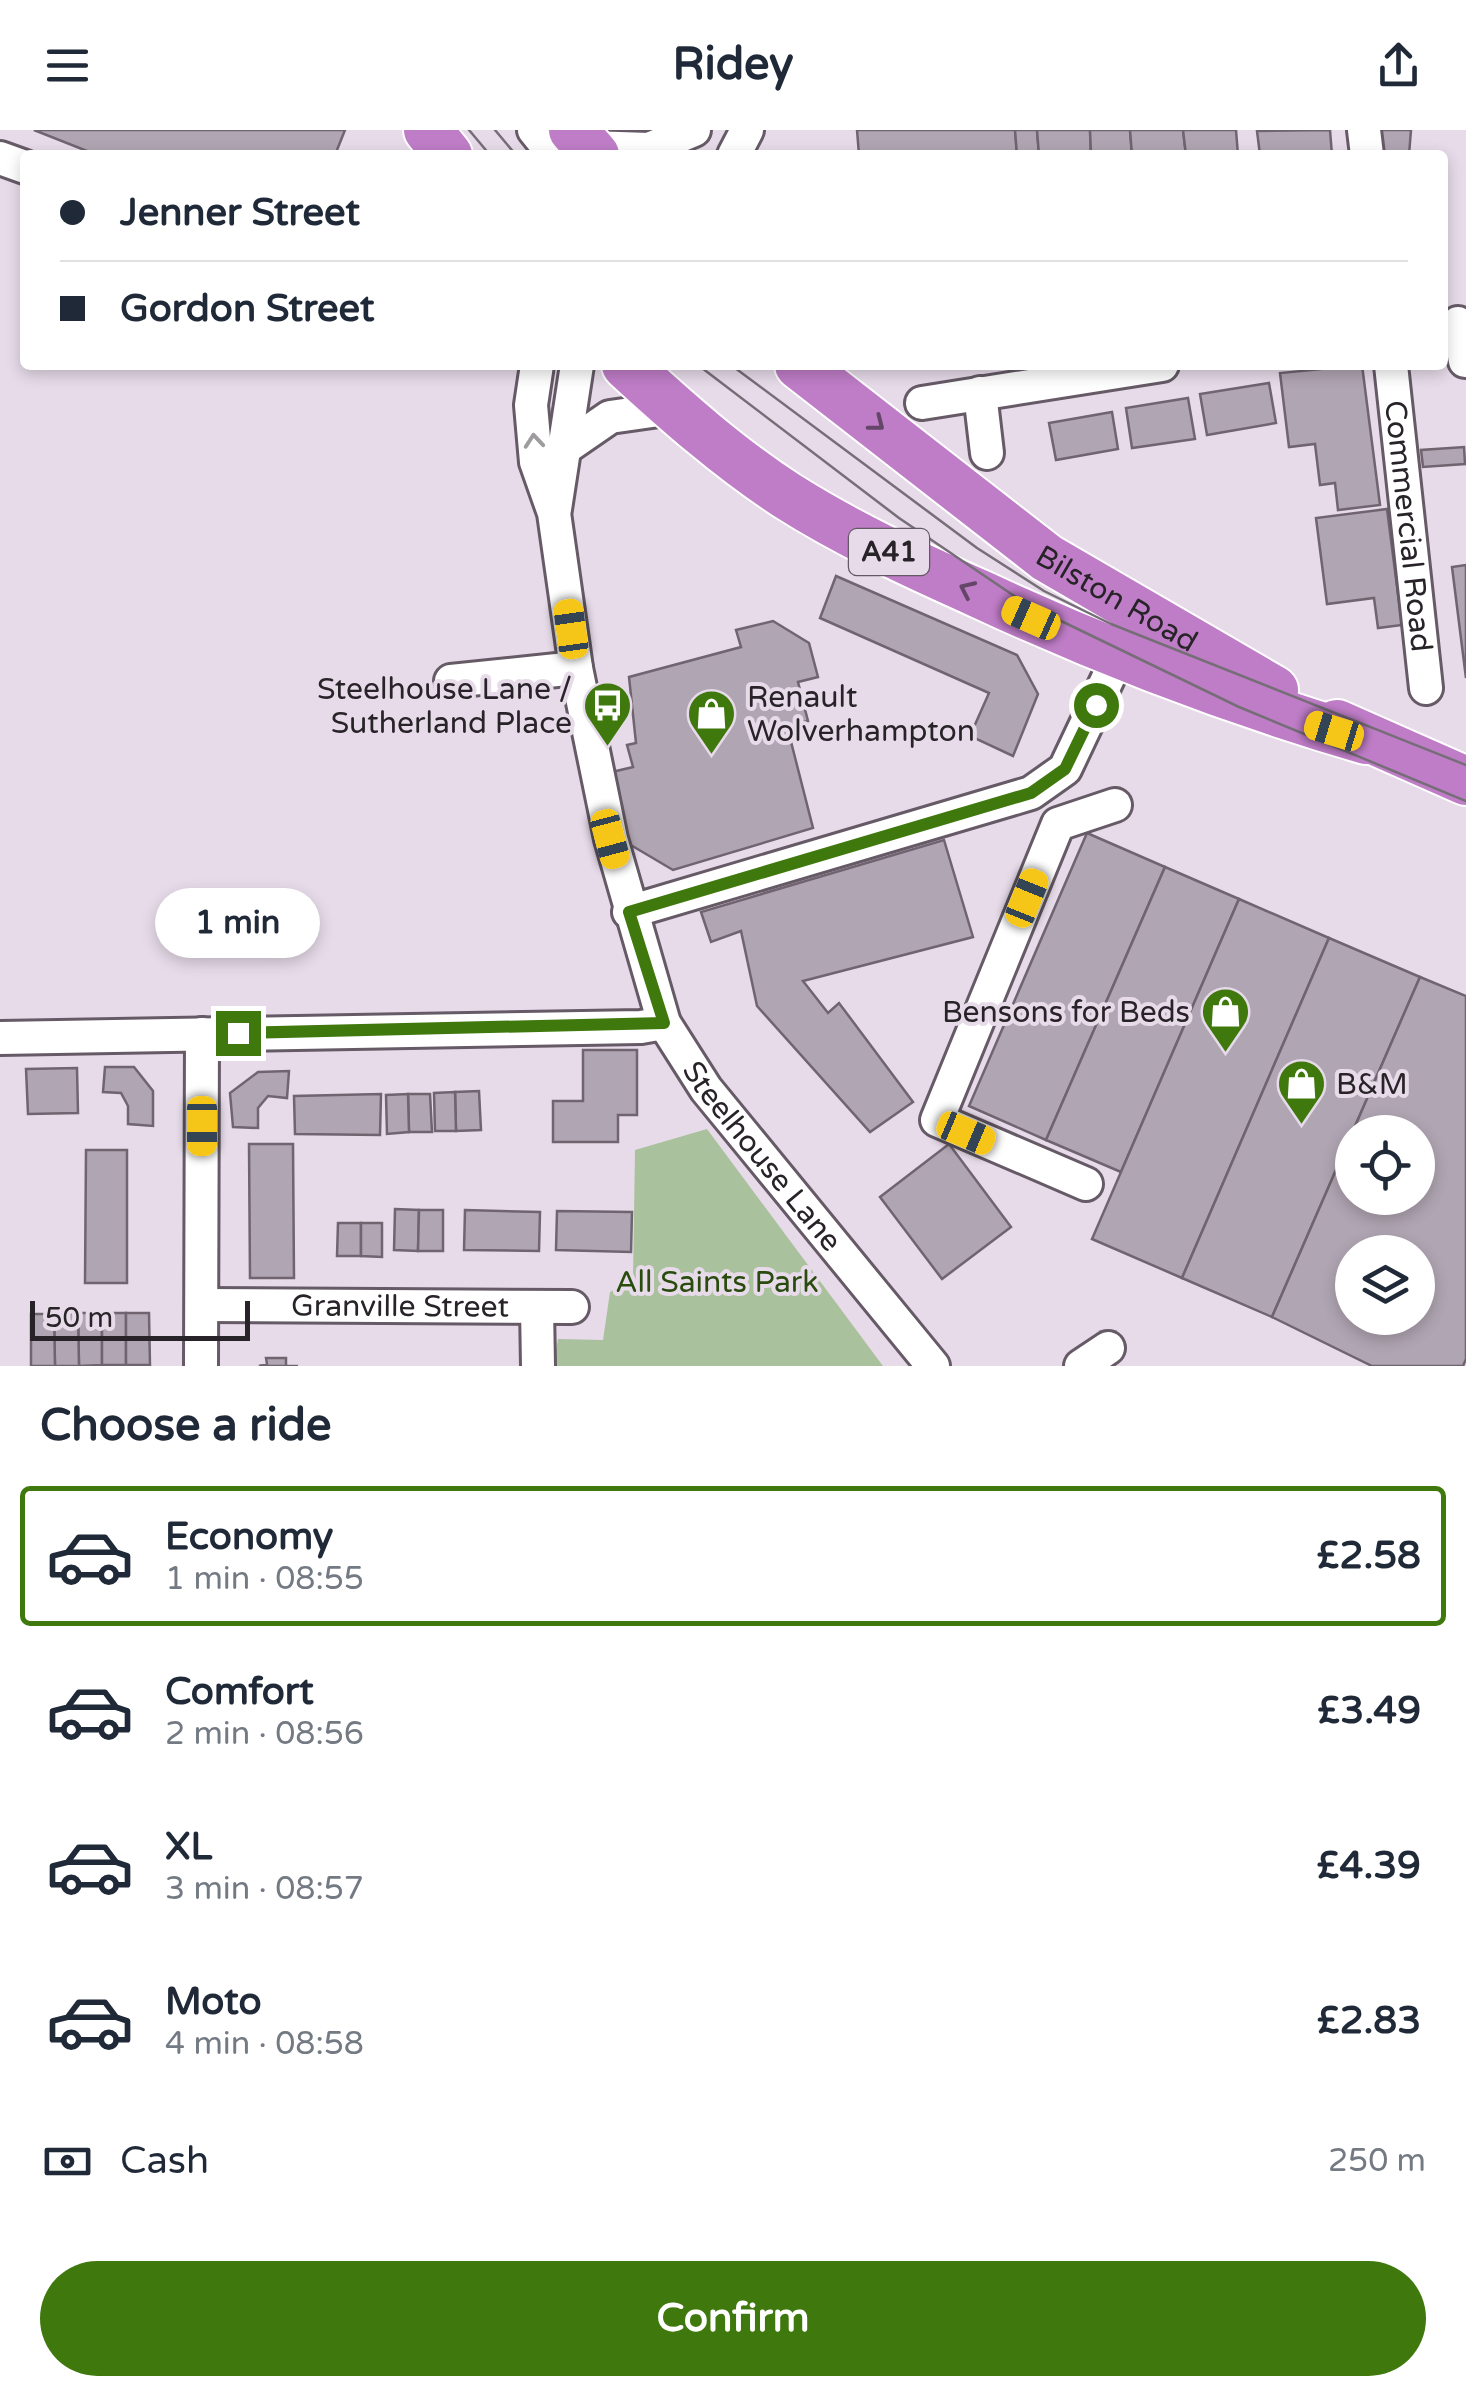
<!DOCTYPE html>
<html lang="en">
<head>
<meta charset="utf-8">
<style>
  :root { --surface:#fff; --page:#f6f6f7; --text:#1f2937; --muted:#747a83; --line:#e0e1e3; --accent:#3f780d }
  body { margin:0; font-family:"Varela Round",sans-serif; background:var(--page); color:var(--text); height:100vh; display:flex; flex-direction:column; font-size:38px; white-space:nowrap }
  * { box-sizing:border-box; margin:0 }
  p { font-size:32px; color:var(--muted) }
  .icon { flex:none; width:55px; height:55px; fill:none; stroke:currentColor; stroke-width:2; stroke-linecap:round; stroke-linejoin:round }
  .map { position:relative; height:1236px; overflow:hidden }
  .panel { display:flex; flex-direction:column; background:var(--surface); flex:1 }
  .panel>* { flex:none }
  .top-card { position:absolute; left:20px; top:20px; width:1428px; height:220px; border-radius:10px; box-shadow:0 5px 15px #0003; display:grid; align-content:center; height:220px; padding:0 40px; background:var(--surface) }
  .controls { position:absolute; left:1335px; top:985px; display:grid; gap:20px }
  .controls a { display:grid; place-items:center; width:100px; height:100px; border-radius:50%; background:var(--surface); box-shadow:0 5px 15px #0003; font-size:50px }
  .scale { position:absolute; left:30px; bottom:25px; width:220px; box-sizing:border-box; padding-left:10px; border:5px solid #282328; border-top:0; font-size:28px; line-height:35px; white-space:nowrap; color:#282328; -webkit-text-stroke:8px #e7dbe9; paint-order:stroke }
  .end { position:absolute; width:45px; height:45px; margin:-22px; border:12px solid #3f780d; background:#fff; box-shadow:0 0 0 5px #fff }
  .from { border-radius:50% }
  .bubble { position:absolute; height:70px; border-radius:35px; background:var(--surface); box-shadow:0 5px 15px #0003; font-size:32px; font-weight:800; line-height:70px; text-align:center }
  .car { position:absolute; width:30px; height:60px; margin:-30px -15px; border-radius:12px; box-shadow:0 0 8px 2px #0007; background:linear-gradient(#f5c518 24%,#345 0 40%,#f5c518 0 76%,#345 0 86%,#f5c518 0) }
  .top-card b { display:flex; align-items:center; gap:35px; height:95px; font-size:38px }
  .top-card b+b { border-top:2px solid var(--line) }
  .top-card i { width:25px; height:25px; background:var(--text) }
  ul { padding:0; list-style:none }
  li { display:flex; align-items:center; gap:30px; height:140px; margin:0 20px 15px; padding:0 20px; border:5px solid transparent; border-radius:10px }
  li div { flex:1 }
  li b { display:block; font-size:38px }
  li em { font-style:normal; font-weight:800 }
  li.current { border-color:var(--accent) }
  li>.icon { width:90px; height:90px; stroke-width:1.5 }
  h2 { padding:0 40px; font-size:45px; line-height:120px }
  .pay { display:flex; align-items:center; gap:25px; height:110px; padding:0 40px; font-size:38px }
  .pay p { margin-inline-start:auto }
  .primary-button { display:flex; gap:20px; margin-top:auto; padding:20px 40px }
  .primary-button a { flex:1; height:115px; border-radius:60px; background:var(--accent); color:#fff; font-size:40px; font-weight:800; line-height:115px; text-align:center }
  header { display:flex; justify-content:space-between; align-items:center; height:130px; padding:0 40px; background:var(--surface); font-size:45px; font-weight:800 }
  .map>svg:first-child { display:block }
  .green { fill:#aac19e }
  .building { fill:#b0a5b2; stroke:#6f6470; stroke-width:2.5; fill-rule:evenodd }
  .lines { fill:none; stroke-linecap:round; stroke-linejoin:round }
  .minor-casing { stroke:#655a66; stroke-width:38 }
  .highway-casing { stroke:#fff; stroke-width:52 }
  .minor { stroke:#fff; stroke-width:32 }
  .highway { stroke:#bf7dc7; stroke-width:48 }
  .tram { stroke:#766e77; stroke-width:2.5 }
  .oneway { stroke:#644768 }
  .oneway2 { stroke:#9e9c9e }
  .route { stroke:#3f780d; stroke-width:12 }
  .labels { text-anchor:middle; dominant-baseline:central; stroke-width:8; stroke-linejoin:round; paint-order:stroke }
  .shield { fill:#e7dbe9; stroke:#615a62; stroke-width:2.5 }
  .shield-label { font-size:28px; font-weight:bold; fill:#282328 }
  .street-label { font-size:30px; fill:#282328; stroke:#e7dbe9 }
  .poi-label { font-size:30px; fill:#282328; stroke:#e7dbe9; text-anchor:end }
  .park-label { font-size:30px; fill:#294c0e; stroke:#e7dbe9 }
</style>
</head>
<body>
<header><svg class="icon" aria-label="menu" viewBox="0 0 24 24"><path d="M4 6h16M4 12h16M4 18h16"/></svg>Ridey<svg class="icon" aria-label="share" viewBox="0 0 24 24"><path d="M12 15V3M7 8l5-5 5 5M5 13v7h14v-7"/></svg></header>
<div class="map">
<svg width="1466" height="1236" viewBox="0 0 1466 1236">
  <rect width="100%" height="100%" fill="#e7dbe9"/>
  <path class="green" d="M707,999L883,1236H553L558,1209L603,1210L610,1162L633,1150L635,1020Z"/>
  <g class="building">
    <path d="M34,0H345L335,25H97Z"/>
    <path d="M857,0H1015L1017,25H859Z"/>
    <path d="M1015,0H1037L1039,25H1017Z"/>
    <path d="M1037,0H1090L1091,25H1039Z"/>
    <path d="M1090,0H1130L1132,25H1091Z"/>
    <path d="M1130,0H1183L1186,25H1132Z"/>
    <path d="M1183,0H1236L1238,25H1186Z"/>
    <path d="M1330,0L1332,25H1260L1257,1Z"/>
    <path d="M1381,0H1411L1409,25H1383Z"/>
    <path d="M1362,235L1380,375L1338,380L1335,353L1320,355L1315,314L1289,317L1280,243Z"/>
    <path d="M1269,253L1276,293L1207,305L1200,264Z"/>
    <path d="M1188,268L1195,309L1132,318L1126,278Z"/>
    <path d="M1112,282L1118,319L1056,330L1049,293Z"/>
    <path d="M1464,317L1465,334L1423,337L1421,320Z"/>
    <path d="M1387,379L1402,495L1378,498L1374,468L1327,474L1316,388Z"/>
    <path d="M1466,435V548L1452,437Z"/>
    <path d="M836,446L1017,525L1038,564L1013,626L970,606L989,563L820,488Z"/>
    <path d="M773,491L809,513L818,547L798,552L808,591L787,596L813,698L673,740L629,714L612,642L633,637L627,615L636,613L629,547L741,517L736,500Z"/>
    <path d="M1087,703L1165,737L1046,1010L969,976Z"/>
    <path d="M944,710L973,807L803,851L828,883L839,873L913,972L870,1002L757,876L741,801L711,812L701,782Z"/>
    <path d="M1165,737L1239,769L1121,1042L1046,1010Z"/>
    <path d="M1239,769L1329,808L1182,1148L1092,1109Z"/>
    <path d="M1329,808L1420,847L1272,1187L1182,1148Z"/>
    <path d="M1420,847L1466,866V1229L1463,1236H1372L1272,1187ZM1352,1002H1418V1068H1352ZM1352,1122H1418V1188H1352Z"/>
    <path d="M583,920H637V985H618V1012H553V971H583Z"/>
    <path d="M105,937H134L153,961V996L128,994V976L121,963L103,962Z"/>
    <path d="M77,938L78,983L28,984L26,939Z"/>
    <path d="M289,941L287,968L268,966L258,978V998L233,997L230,963L258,942Z"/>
    <path d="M479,961L481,1000L456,1001L455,962Z"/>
    <path d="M455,962L456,1001H435L434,963Z"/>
    <path d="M381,964L380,1005L295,1004L294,966Z"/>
    <path d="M408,964H430L432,1002H409Z"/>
    <path d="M408,964L409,1002L387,1004L386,965Z"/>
    <path d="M249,1014H293L294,1148H250Z"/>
    <path d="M949,1014L1011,1097L942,1149L880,1067Z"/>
    <path d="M86,1020H127V1153H85Z"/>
    <path d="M395,1079L419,1080L418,1121L394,1120Z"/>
    <path d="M419,1080H443V1121H418Z"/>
    <path d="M465,1080L540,1082L539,1121L464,1120Z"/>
    <path d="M557,1081L632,1082L631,1122L556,1120Z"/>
    <path d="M338,1093H361V1126H337Z"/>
    <path d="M361,1093H382V1127L361,1126Z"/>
    <path d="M78,1183H102V1235L79,1236Z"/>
    <path d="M78,1183L79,1236H55L54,1184Z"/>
    <rect x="102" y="1183" width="24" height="52"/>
    <path d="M126,1183H149L150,1235H126Z"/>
    <path d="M31,1184H54L55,1236H31Z"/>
    <path d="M266,1228H286V1236H298H259L267,1234Z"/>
  </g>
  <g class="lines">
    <defs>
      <g id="minor">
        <path d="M534,0L554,25"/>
        <path d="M1364,0L1367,25"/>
        <path d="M588,17L649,19L694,0"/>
        <path d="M734,25L747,0"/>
        <path d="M0,28L25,37"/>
        <path d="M1458,193L1465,231"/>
        <path id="s1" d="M537,235L531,275L536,332L554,383L576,538L611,709L664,893L706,959L933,1236"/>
        <path id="s2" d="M1391,235L1426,558"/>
        <path d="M980,263L987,323"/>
        <path d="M922,273L1162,235"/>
        <path d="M565,318L610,287L673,278"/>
        <path d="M555,379L577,235"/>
        <path d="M451,551L576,538"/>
        <path d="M629,782L1031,663L1065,639L1118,527"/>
        <path d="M0,908L641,897L664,893"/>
        <path d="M1086,1054L937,990L1058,694L1115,675"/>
        <path id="s3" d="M202,1175L572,1177"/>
        <path d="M537,1177L538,1236"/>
        <path d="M201,1236L202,904"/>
        <path d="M1081,1236L1108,1218"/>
      </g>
      <g id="highway">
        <path d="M428,0L448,25"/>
        <path d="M573,0L595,25"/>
        <path d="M626,235C676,281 729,328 786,365C847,404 915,435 982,465C1107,523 1233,571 1366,610"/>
        <path id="s4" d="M799,235L1047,428L1274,560"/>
        <path d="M1337,594L1466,651"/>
      </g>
    </defs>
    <use href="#minor" class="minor-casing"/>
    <use href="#highway" class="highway-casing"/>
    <use href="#minor" class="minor"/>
    <use href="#highway" class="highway"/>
    <g class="tram">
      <path d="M469,0L490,25"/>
      <path d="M495,0L516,25"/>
      <path d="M698,235L899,388L1026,474L1239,577L1466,671"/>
      <path d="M731,235L977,418L1044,461L1111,494L1466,635"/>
    </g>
  </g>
  <defs><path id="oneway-chevron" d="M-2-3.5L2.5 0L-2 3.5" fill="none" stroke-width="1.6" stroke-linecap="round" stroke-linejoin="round" transform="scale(2.5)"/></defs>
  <g class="oneway">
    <use href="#oneway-chevron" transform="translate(877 294) rotate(38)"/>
    <use href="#oneway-chevron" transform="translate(967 459) rotate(-155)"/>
  </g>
  <use class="oneway2" href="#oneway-chevron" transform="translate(534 311) rotate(-95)"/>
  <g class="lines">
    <path class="route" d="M238,903L664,893L629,782L1031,663L1065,639L1096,575"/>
  </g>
  <defs>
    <symbol id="bus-pin" viewBox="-11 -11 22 30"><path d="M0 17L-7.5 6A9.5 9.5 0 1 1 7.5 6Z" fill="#3f780d" stroke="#e7dbe9"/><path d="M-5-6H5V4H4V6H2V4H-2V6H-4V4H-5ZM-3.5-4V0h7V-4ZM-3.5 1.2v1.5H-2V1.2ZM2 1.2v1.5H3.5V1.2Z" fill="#fff"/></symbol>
    <symbol id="shop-pin" viewBox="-11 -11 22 30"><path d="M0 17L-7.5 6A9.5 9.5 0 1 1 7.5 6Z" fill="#3f780d" stroke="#e7dbe9"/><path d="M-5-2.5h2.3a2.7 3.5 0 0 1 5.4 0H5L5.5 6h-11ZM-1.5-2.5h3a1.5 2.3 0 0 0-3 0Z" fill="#fff"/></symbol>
  </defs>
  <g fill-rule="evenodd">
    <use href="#bus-pin" x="580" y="548" width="55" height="75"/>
    <use href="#shop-pin" x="684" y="556" width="55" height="75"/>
    <use href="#shop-pin" x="1198" y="854" width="55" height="75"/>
    <use href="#shop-pin" x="1274" y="926" width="55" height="75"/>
  </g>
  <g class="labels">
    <rect class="shield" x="849" y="399" width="80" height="46" rx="8"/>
    <g class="shield-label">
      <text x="889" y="422">A41</text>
    </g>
    <g class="street-label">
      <text stroke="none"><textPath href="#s2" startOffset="162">Commercial Road</textPath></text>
      <text stroke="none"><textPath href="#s4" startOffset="395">Bilston Road</textPath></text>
      <text stroke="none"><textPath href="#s1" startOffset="840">Steelhouse Lane</textPath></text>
      <text stroke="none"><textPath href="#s3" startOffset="198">Granville Street</textPath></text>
    </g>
    <g class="poi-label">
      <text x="572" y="559">Steelhouse Lane /<tspan x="572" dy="34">Sutherland Place</tspan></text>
      <text x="747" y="567" text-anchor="start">Renault<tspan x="747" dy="34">Wolverhampton</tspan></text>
      <text x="1190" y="882">Bensons for Beds</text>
      <text x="1336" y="954" text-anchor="start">B&amp;M</text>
    </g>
    <g class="park-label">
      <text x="717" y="1152">All Saints Park</text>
    </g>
  </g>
</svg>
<div class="controls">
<a><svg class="icon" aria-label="locate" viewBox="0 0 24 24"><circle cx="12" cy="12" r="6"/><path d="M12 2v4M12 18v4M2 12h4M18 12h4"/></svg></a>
<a><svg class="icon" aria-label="layers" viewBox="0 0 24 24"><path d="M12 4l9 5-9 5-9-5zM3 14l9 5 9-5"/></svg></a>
</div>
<div class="scale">50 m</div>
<i class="end from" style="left:1096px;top:575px"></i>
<i class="end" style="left:238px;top:903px"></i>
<div class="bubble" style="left:155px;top:758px;width:165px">1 min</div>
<i class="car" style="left:1031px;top:488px;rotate:294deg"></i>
<i class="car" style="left:571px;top:499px;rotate:352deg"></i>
<i class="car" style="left:1334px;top:601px;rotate:287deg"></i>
<i class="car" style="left:610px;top:709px;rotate:165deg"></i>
<i class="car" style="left:1027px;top:768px;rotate:22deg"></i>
<i class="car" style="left:202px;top:996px;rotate:180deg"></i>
<i class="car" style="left:966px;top:1003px;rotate:113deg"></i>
<div class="top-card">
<b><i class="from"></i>Jenner Street</b>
<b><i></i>Gordon Street</b>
</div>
</div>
<section class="panel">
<h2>Choose a ride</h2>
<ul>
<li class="current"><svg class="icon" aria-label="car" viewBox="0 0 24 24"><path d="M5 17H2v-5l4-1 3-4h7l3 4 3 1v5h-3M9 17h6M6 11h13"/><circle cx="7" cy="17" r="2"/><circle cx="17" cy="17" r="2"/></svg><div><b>Economy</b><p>1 min · 08:55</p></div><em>£2.58</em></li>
<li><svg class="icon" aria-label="car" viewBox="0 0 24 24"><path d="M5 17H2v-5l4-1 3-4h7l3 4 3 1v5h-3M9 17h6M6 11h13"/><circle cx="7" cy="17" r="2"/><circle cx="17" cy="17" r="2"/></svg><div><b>Comfort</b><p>2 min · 08:56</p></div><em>£3.49</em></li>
<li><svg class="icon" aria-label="car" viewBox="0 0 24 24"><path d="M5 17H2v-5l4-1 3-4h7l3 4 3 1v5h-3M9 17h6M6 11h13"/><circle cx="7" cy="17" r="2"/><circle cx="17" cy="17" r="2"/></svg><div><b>XL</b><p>3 min · 08:57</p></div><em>£4.39</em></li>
<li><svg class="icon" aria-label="car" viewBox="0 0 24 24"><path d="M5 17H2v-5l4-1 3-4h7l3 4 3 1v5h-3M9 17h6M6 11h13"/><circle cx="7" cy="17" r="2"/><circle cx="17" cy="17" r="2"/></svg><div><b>Moto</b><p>4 min · 08:58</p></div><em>£2.83</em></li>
</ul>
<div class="pay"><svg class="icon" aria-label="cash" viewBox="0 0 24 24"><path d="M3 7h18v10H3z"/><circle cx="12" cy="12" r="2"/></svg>Cash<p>250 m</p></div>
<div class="primary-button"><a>Confirm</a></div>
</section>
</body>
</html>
